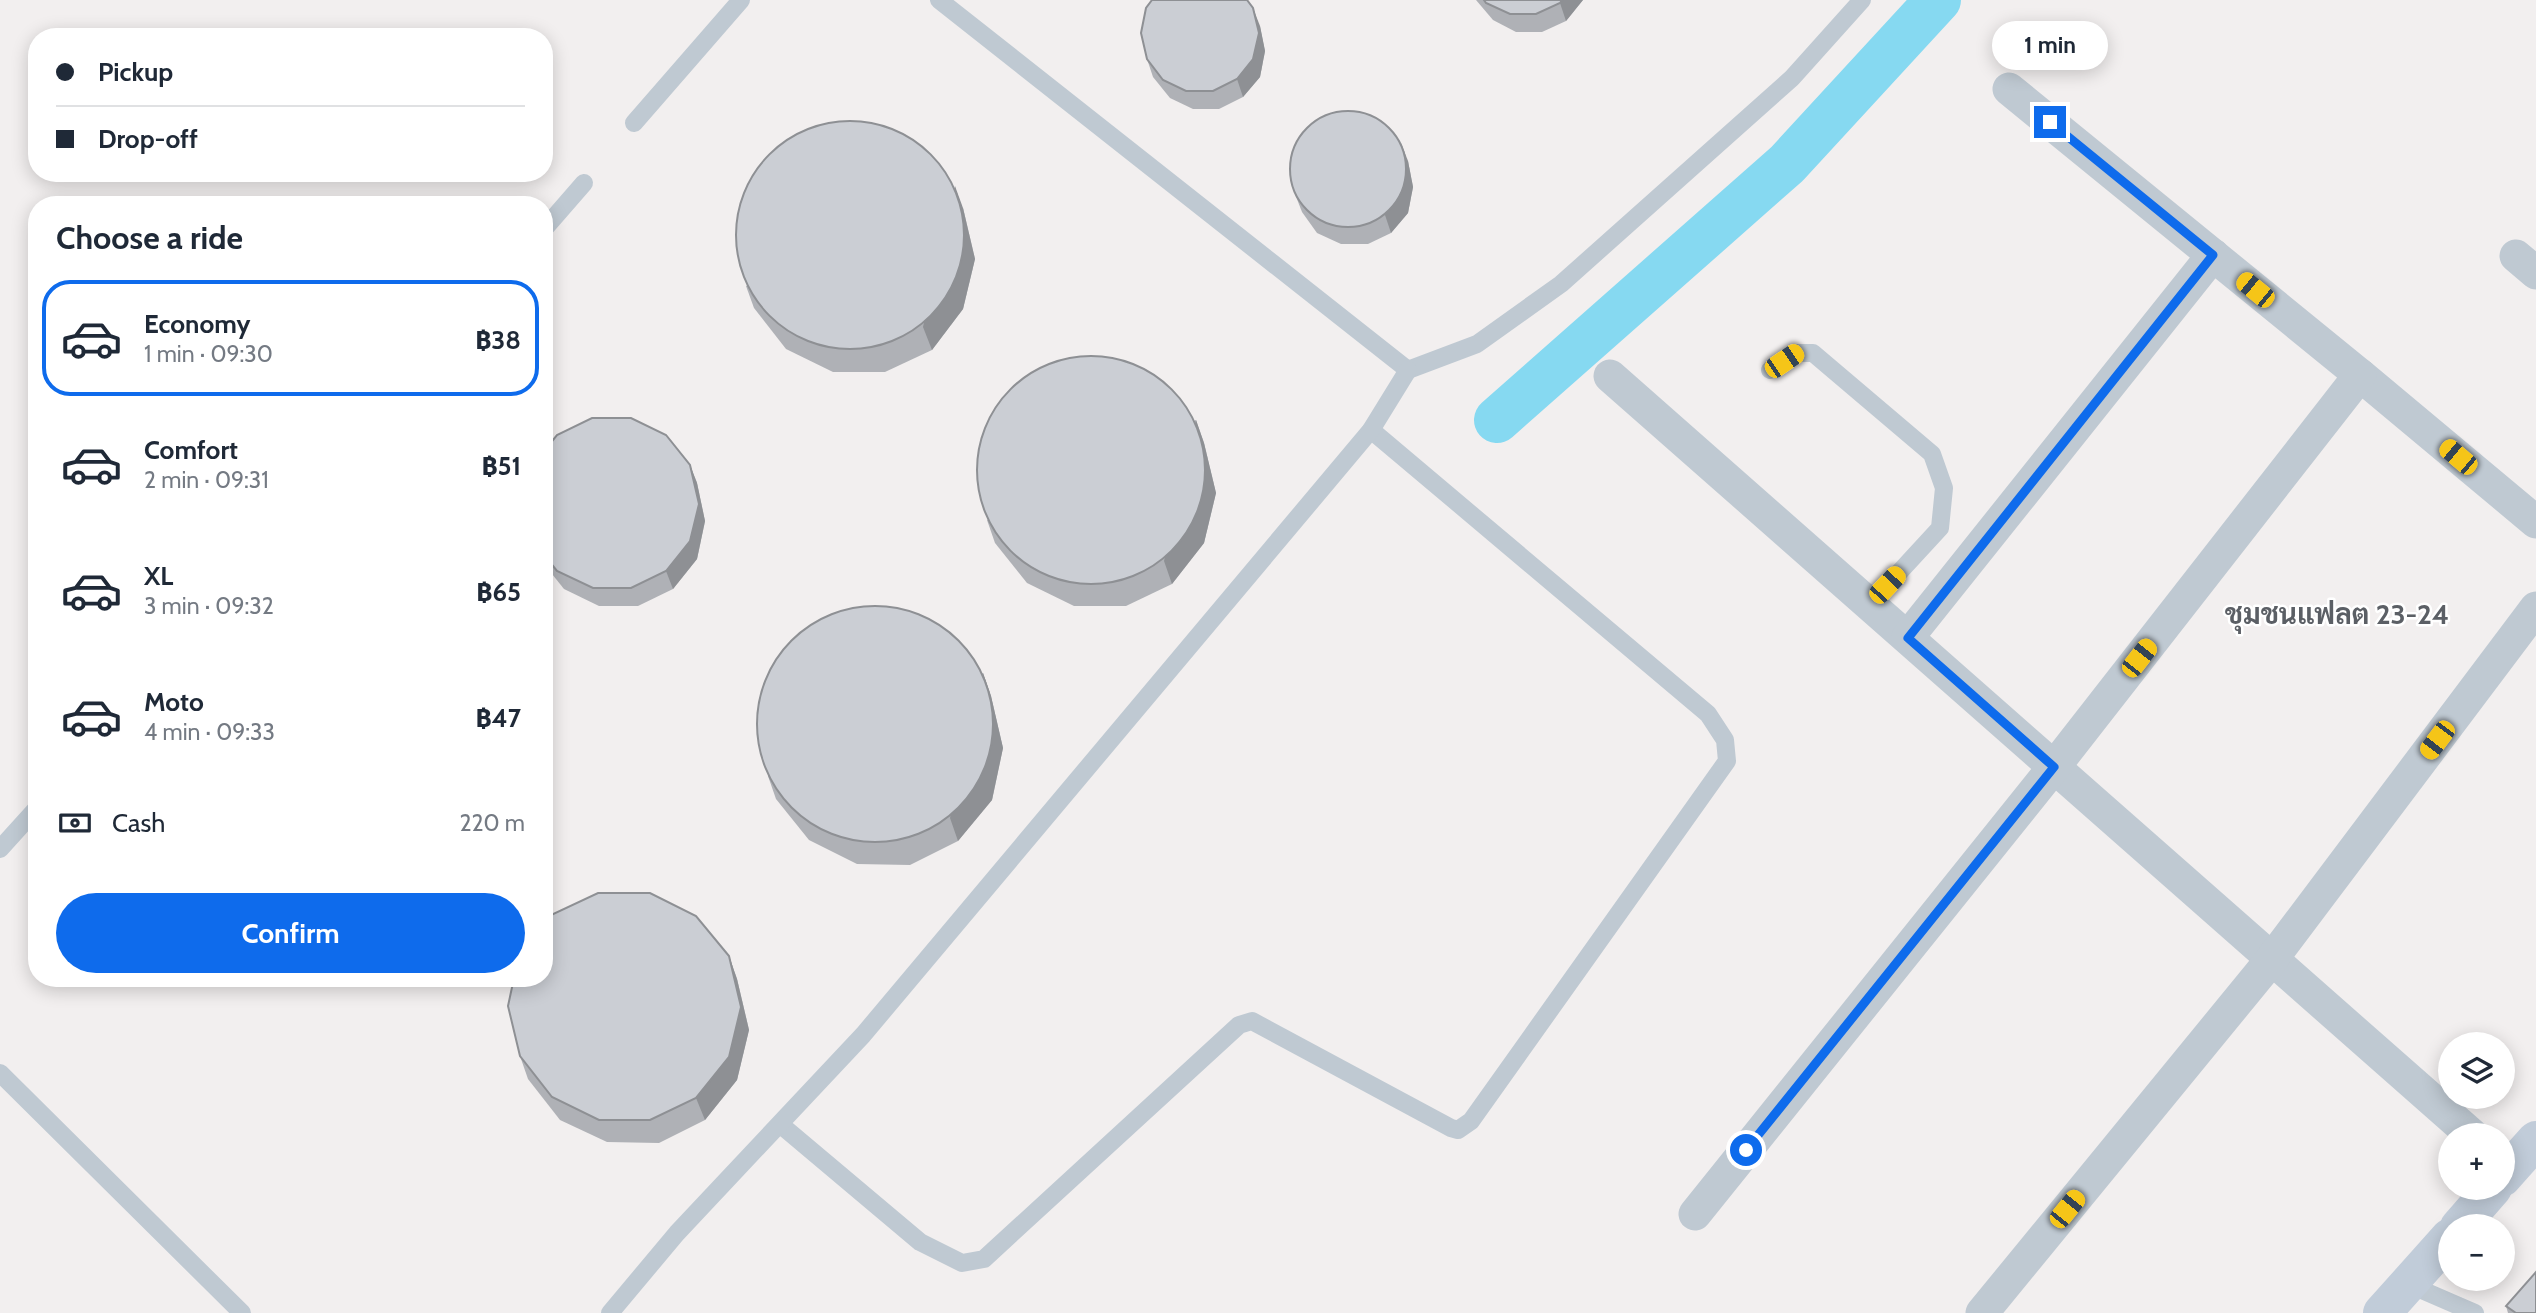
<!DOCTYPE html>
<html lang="en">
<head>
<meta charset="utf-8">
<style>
  :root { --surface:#fff; --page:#f2f2f3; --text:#1f2937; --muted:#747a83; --line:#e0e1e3; --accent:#0e6bec }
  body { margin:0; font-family:Cabin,Sarabun,sans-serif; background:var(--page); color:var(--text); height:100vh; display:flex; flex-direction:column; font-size:26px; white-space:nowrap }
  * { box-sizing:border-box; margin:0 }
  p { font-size:23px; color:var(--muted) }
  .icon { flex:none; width:38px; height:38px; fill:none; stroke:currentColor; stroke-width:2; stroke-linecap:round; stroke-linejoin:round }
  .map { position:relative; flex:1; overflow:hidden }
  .side { position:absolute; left:28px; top:196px; width:525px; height:791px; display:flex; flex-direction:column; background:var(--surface); border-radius:28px; box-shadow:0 4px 18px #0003 }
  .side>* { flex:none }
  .hud { position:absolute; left:28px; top:28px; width:525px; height:154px; border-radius:28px; box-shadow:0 4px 18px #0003; display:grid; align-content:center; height:154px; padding:0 28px; background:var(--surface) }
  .tools { position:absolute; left:2438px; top:1032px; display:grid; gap:14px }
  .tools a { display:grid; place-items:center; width:77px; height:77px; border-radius:50%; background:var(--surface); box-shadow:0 4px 18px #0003; font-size:35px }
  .end { position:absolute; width:32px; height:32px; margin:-16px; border:9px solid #0e6bec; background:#fff; box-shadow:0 0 0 4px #fff }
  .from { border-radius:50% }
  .bubble { position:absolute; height:49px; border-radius:24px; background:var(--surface); box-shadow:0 4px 18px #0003; font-size:23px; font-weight:800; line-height:49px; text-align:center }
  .car { position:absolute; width:21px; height:42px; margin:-21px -10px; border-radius:9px; box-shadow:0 0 5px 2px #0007; background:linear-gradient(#f5c518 24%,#345 0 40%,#f5c518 0 76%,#345 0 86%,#f5c518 0) }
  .hud b { display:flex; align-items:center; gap:24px; height:66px; font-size:26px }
  .hud b+b { border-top:2px solid var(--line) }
  .hud i { width:18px; height:18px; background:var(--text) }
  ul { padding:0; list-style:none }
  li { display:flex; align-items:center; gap:21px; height:116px; margin:0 14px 10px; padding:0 14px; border:4px solid transparent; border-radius:28px }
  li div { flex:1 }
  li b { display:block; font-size:26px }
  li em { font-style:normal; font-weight:800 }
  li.selected { border-color:var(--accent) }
  li>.icon { width:63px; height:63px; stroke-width:1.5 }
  h2 { padding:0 28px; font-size:32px; line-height:84px }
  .pay { display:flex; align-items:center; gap:18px; height:77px; padding:0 28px; font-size:26px }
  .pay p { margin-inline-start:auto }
  .primary-button { display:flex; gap:14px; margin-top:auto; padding:14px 28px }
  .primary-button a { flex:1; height:80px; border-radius:42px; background:var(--accent); color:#fff; font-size:28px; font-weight:800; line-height:80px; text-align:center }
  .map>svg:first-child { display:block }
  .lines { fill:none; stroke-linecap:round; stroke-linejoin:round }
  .canal { stroke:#86d9f1; stroke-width:46 }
  .service { stroke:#bfc9d2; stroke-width:18 }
  .minor { stroke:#bfc9d2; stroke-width:33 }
  .secondary { stroke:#c1ccd9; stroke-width:38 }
  .wall { fill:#afb1b6 }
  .shaded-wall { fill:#8e9094 }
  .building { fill:#cbced4; stroke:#8e9094; stroke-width:2 }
  .route { stroke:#0e6bec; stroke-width:9 }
  .labels { text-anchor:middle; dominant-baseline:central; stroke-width:5; stroke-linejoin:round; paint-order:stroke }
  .neighbourhood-label { font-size:28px; font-weight:bold; fill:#5b5f65; stroke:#fff }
</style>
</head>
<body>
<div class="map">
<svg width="2536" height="1313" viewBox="0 0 2536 1313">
  <rect width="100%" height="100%" fill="#f2efef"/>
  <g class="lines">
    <path class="canal" d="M1497,420L1787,164L1938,0"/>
    <g class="service">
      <path d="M939,0L1408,370L1477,344L1561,284L1792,78L1862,0"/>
      <path d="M634,123L741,0"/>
      <path d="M544,229L584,183"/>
      <path d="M1770,370L1797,353H1813L1932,454L1944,488L1940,528L1870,604"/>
      <path d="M0,849L37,808"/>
      <path d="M0,1073L242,1313"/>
      <path d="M781,1125L920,1242L962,1263L984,1259L1239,1025L1252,1021L1451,1128L1458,1130L1471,1121L1727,761L1725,740L1708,714L1371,430"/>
      <path d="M2408,1284L2475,1313"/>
      <path d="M610,1313L677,1233L863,1035L1371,430L1408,370"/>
    </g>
    <g class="minor">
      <path d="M2516,256L2536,273"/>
      <path d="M2360,375L2536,522"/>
      <path d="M1610,376L2473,1136"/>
      <path d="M1908,637L2213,255"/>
      <path d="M1695,1214L2054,767L2360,375L2009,89"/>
      <path d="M1982,1313L2272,959L2536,608"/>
    </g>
    <g class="secondary">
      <path d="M2502,1178L2536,1140"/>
      <path d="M2459,1227L2493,1188"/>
      <path d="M2382,1313L2450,1237"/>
    </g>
  </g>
  <g class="wall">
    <path d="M1476,0H1583L1566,21L1542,32H1516L1493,20Z"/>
    <path d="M1260,26L1265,51L1260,77L1243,97L1219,109H1193L1170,98L1153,77L1147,59Z"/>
    <path d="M1408,161L1413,187L1408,213L1391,233L1368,244H1341L1317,233L1302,212L1295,194Z"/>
    <path d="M963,208L975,259L963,309L932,350L885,372H833L786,349L754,308L746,286Z"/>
    <path d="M1196,420L1204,443L1216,493L1204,543L1172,584L1126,606H1074L1027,583L995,543L987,520Z"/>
    <path d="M544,451L690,465L697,483L705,521L697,559L673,589L638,606H599L564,589L544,564Z"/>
    <path d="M983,673L991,696L1003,748L992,800L958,841L910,865L857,864L809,840L776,799L768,776Z"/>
    <path d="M729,956L737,979L749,1030L737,1080L705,1120L659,1143L607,1142L560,1120L528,1079L520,1056Z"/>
    <path d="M2506,1306L2536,1313H2508Z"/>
  </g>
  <g class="shaded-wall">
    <path d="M1562,0H1583L1566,21L1560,3Z"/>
    <path d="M1253,8L1260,26L1265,51L1260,77L1243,97L1237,79Z"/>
    <path d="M1401,143L1408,161L1413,187L1408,213L1391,233L1385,215Z"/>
    <path d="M955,186L963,208L975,259L963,309L932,350L923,327Z"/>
    <path d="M1196,420L1204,443L1216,493L1204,543L1172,584L1164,561Z"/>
    <path d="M690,465L697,483L705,521L697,559L673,589L666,571Z"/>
    <path d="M983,673L991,696L1003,748L992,800L958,841L950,818Z"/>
    <path d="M729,956L737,979L749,1030L737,1080L705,1120L696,1098Z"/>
  </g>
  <g class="building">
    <path d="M1152,0H1247L1253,8L1259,33L1253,59L1237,79L1213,91H1186L1163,80L1147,59L1141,33L1146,8Z"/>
    <path d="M1484,0H1562L1560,3L1536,14H1510L1486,3Z"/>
    <circle cx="1348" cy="169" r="58"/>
    <circle cx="850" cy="235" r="114"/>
    <circle cx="1091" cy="470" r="114"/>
    <path d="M592,418H631L666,435L690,465L699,504L690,541L666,571L631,588H593L557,571L544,555V451L557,435Z"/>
    <circle cx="875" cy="724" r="118"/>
    <path d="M598,893H650L696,916L729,956L741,1007L729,1057L696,1098L650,1120H599L552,1097L520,1056L508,1006L514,978H544V924L551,915Z"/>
    <path d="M2536,1272V1313H2516L2506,1306Z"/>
  </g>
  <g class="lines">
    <path class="route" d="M1746,1150L2054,767L1908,638L2213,255L2050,122"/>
  </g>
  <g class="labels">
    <g class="neighbourhood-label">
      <text x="2337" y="614">ชุมชนแฟลต 23-24</text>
    </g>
  </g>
</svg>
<div class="tools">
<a><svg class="icon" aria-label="layers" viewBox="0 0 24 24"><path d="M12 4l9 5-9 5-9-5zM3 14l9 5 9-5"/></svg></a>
<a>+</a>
<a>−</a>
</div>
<i class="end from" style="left:1746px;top:1150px"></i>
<i class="end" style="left:2050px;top:122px"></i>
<div class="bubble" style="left:1992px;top:21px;width:116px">1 min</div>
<i class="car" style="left:2255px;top:290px;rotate:309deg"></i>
<i class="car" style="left:1784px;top:361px;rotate:56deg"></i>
<i class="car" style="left:2458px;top:457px;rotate:310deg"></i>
<i class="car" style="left:1887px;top:585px;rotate:43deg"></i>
<i class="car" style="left:2139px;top:658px;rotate:38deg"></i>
<i class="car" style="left:2437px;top:740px;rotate:217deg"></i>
<i class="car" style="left:2067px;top:1209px;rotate:39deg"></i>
<div class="hud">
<b><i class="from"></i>Pickup</b>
<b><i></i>Drop-off</b>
</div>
<section class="side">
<h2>Choose a ride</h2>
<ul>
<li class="selected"><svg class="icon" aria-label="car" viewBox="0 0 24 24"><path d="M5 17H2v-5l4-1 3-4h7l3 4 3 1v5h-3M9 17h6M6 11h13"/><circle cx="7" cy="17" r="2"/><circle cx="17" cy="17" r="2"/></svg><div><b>Economy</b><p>1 min · 09:30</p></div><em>฿38</em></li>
<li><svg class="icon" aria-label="car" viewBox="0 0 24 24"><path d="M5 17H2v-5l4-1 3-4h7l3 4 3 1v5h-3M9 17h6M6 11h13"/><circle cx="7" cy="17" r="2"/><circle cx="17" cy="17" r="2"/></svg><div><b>Comfort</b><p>2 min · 09:31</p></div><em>฿51</em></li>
<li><svg class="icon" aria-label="car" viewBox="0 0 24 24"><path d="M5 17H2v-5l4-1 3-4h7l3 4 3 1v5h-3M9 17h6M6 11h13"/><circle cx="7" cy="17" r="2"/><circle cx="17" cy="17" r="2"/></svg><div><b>XL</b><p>3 min · 09:32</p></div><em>฿65</em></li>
<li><svg class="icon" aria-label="car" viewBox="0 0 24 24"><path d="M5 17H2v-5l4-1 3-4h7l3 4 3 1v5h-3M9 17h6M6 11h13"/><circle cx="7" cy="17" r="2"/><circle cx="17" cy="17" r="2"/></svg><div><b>Moto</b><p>4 min · 09:33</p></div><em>฿47</em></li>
</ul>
<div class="pay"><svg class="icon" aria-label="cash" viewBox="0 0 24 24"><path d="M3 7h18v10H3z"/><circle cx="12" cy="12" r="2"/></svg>Cash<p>220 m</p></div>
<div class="primary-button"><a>Confirm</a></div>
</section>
</div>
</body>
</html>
